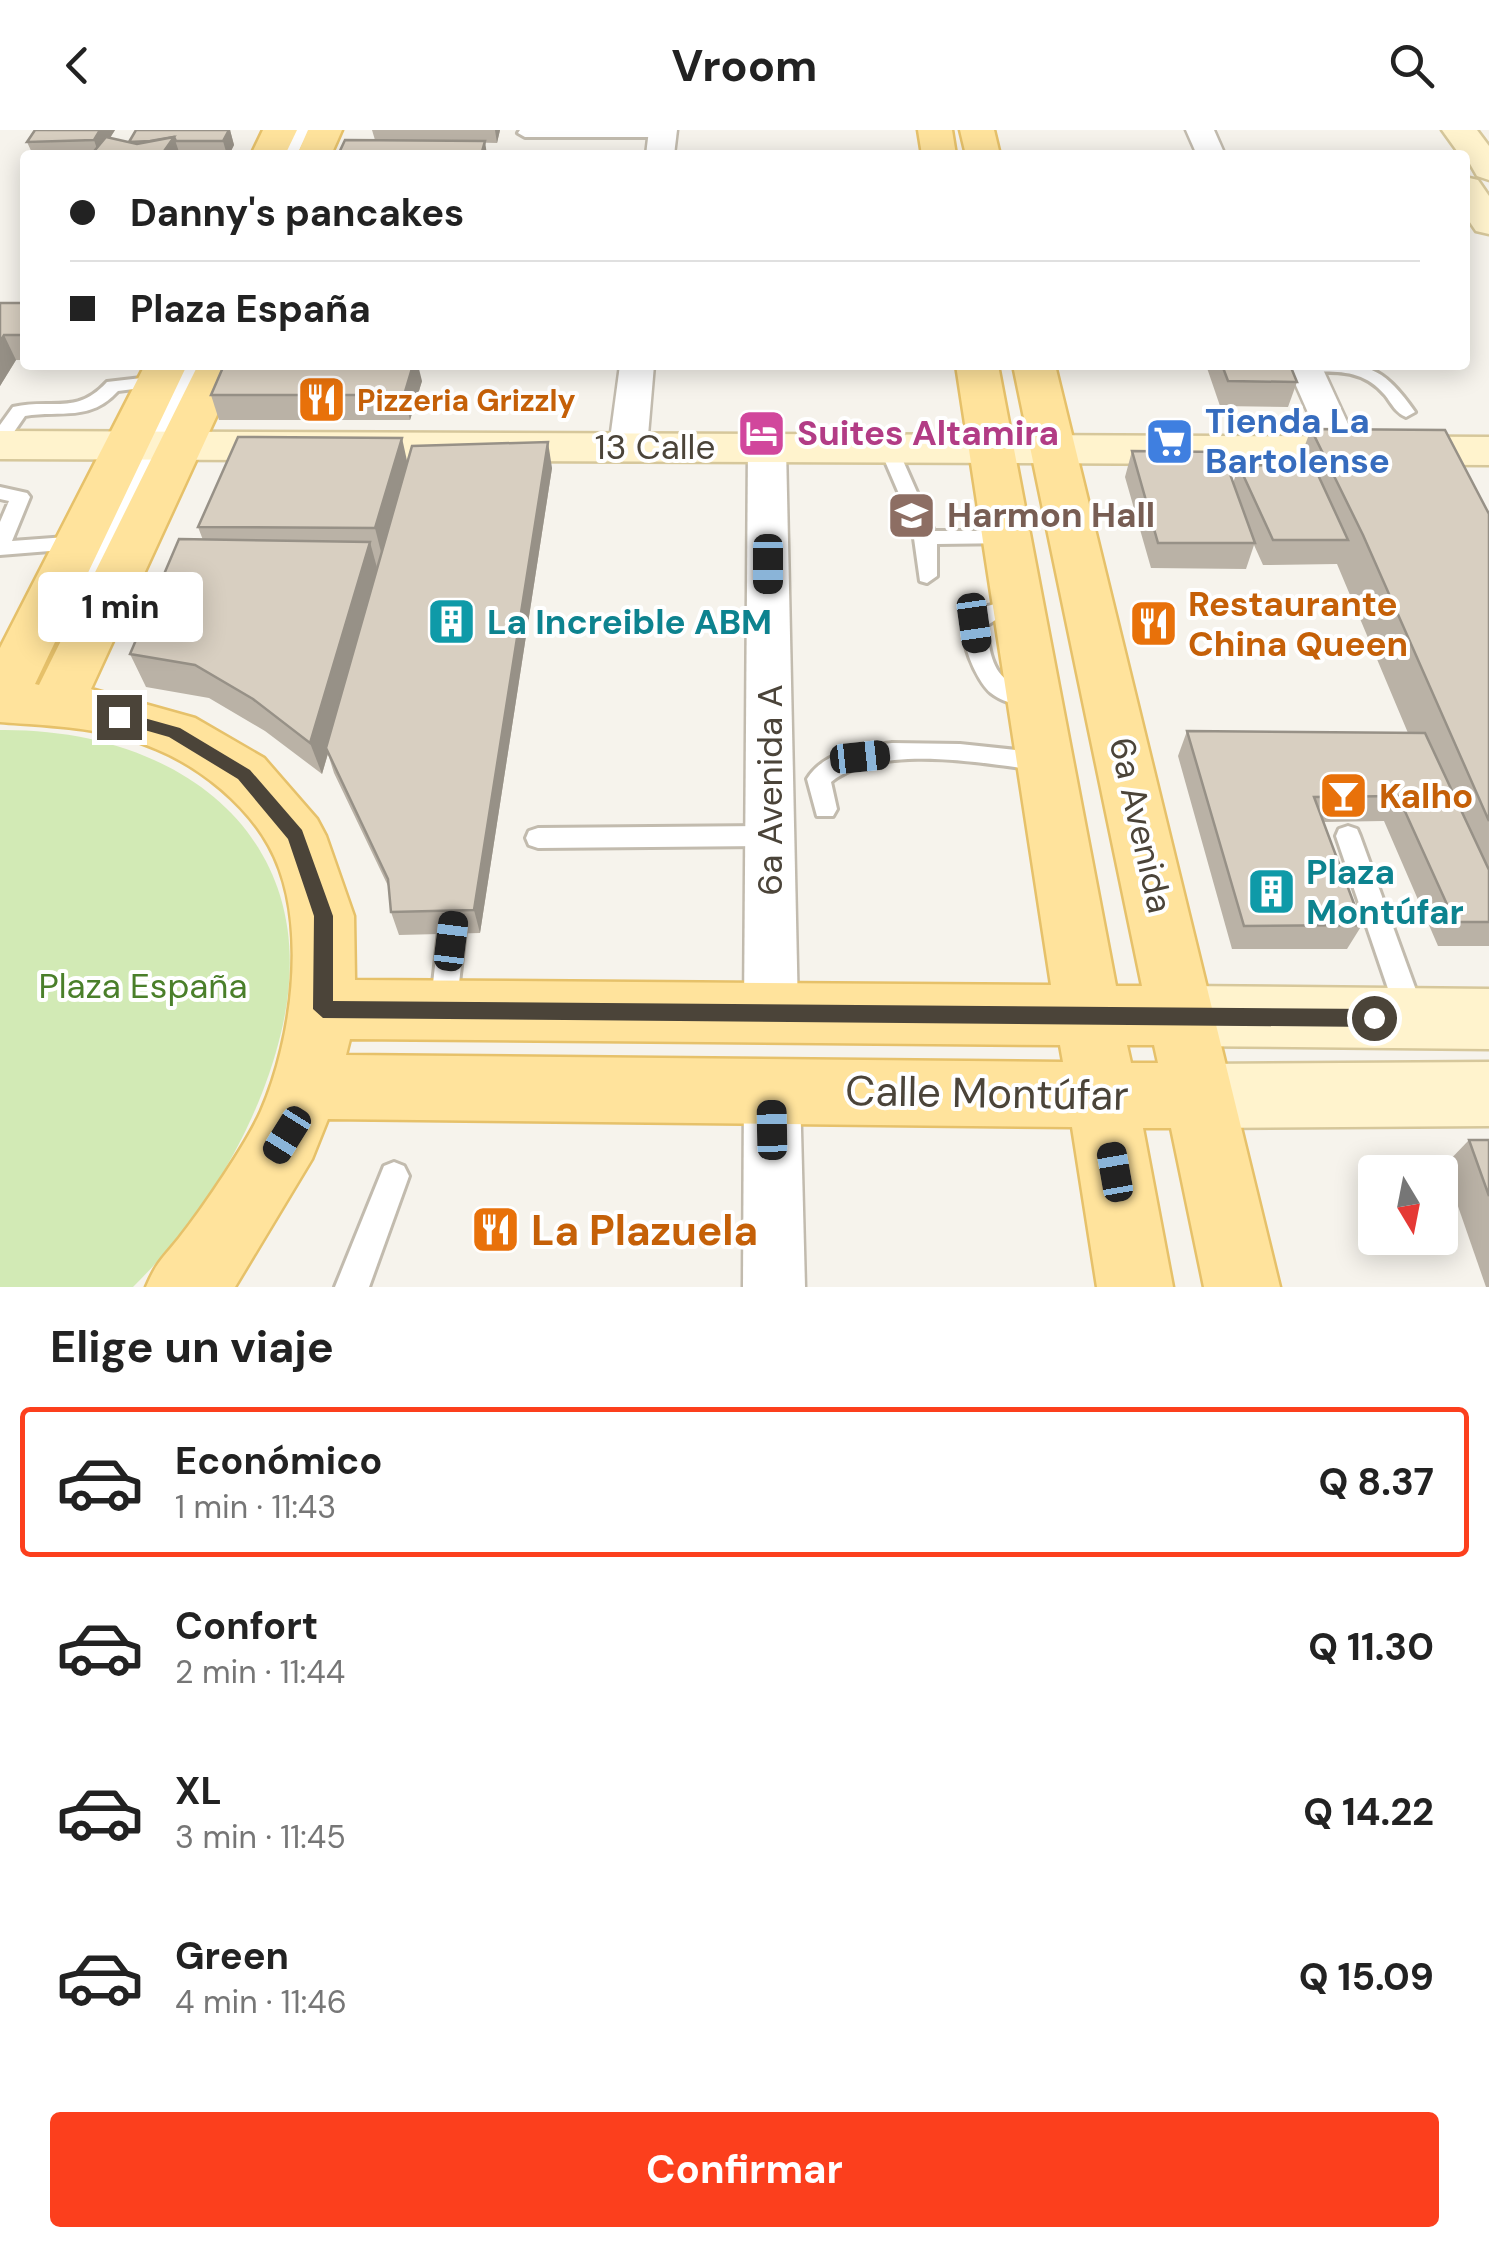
<!DOCTYPE html>
<html lang="es">
<head>
<meta charset="utf-8">
<style>
  :root { --surface:#fff; --page:#f2f2f2; --text:#222; --muted:#767676; --line:#e0e0e0; --accent:#fc3f1d }
  body { margin:0; font-family:"DM Sans",sans-serif; background:var(--page); color:var(--text); height:100vh; display:flex; flex-direction:column; font-size:38px; white-space:nowrap }
  * { box-sizing:border-box; margin:0 }
  p { font-size:32px; color:var(--muted) }
  .icon { flex:none; width:55px; height:55px; fill:none; stroke:currentColor; stroke-width:2; stroke-linecap:round; stroke-linejoin:round }
  .map { position:relative; height:1157px; overflow:hidden }
  .details { display:flex; flex-direction:column; background:var(--surface); flex:1 }
  .details>* { flex:none }
  .guide { position:absolute; left:20px; top:20px; width:1450px; height:220px; border-radius:10px; box-shadow:0 5px 25px #0003; display:grid; align-content:center; height:220px; padding:0 50px; background:var(--surface) }
  .needle { width:65px; rotate:170deg }
  .tools { position:absolute; left:1358px; top:1025px; display:grid; gap:20px }
  .tools a { display:grid; place-items:center; width:100px; height:100px; border-radius:10px; background:var(--surface); box-shadow:0 5px 25px #0003; font-size:50px }
  .end { position:absolute; width:45px; height:45px; margin:-22px; border:12px solid #4b4439; background:#fff; box-shadow:0 0 0 5px #fff }
  .from { border-radius:50% }
  .bubble { position:absolute; height:70px; border-radius:10px; background:var(--surface); box-shadow:0 5px 25px #0003; font-size:32px; font-weight:700; line-height:70px; text-align:center }
  .car { position:absolute; width:30px; height:60px; margin:-30px -15px; border-radius:12px; box-shadow:0 0 8px 2px #0007; background:linear-gradient(#222 24%,#8ab4d8 0 40%,#222 0 76%,#8ab4d8 0 86%,#222 0) }
  .guide b { display:flex; align-items:center; gap:35px; height:95px; font-size:38px }
  .guide b+b { border-top:2px solid var(--line) }
  .guide i { width:25px; height:25px; background:var(--text) }
  ul { padding:0; list-style:none }
  li { display:flex; align-items:center; gap:30px; height:150px; margin:0 20px 15px; padding:0 30px; border:5px solid transparent; border-radius:10px }
  li div { flex:1 }
  li b { display:block; font-size:38px }
  li em { font-style:normal; font-weight:700 }
  li.current { border-color:var(--accent) }
  li>.icon { width:90px; height:90px; stroke-width:1.5 }
  h2 { padding:0 50px; font-size:45px; line-height:120px }
  .button { display:flex; gap:20px; margin-top:auto; padding:20px 50px }
  .button a { flex:1; height:115px; border-radius:10px; background:var(--accent); color:#fff; font-size:40px; font-weight:700; line-height:115px; text-align:center }
  header { display:flex; justify-content:space-between; align-items:center; height:130px; padding:0 50px; background:var(--surface); font-size:45px; font-weight:700 }
  .map>svg:first-child { display:block }
  .green { fill:#d2eab5 }
  .lines { fill:none; stroke-linecap:round; stroke-linejoin:round }
  .lane-casing { stroke:#c2bbae; stroke-width:6 }
  .street-casing { stroke:#c2bbae; stroke-width:5 }
  .secondary-casing { stroke:#d6c79b; stroke-width:5 }
  .primary-casing { stroke:#e6c16a; stroke-width:5 }
  .lane { fill:#fff; fill-rule:evenodd }
  .street { fill:#fff; fill-rule:evenodd }
  .secondary { fill:#fff3cd; fill-rule:evenodd }
  .primary { fill:#ffe39c; fill-rule:evenodd }
  .wall { fill:#bab2a6 }
  .shaded-wall { fill:#979187 }
  .building { fill:#d8cfc1; stroke:#979187; stroke-width:2.5 }
  .route { fill:#4b4439 }
  .labels { text-anchor:middle; dominant-baseline:central; stroke-width:8; stroke-linejoin:round; paint-order:stroke }
  .far-food-label { font-size:30px; font-weight:bold; fill:#c56008; stroke:#fff; text-anchor:start }
  .shop-label { font-size:35px; font-weight:bold; fill:#366cbe; stroke:#fff; text-anchor:start }
  .hotel-label { font-size:35px; font-weight:bold; fill:#b23c85; stroke:#fff; text-anchor:start }
  .street-label { font-size:35px; fill:#4b4439; stroke:#fff }
  .education-label { font-size:35px; font-weight:bold; fill:#785e54; stroke:#fff; text-anchor:start }
  .food-label { font-size:35px; font-weight:bold; fill:#c56008; stroke:#fff; text-anchor:start }
  .culture-label { font-size:35px; font-weight:bold; fill:#0d838f; stroke:#fff; text-anchor:start }
  .park-label { font-size:35px; fill:#4a7f2a; stroke:#fff }
  .near-street-label { font-size:42px; fill:#4b4439; stroke:#fff }
  .near-food-label { font-size:42px; font-weight:bold; fill:#c56008; stroke:#fff; text-anchor:start }
</style>
</head>
<body>
<header><svg class="icon" aria-label="back" viewBox="0 0 24 24"><path d="M15 5l-7 7 7 7"/></svg>Vroom<svg class="icon" aria-label="search" viewBox="0 0 24 24"><circle cx="10" cy="10" r="6"/><path d="M15 15l6 6"/></svg></header>
<div class="map">
<svg width="1489" height="1157" viewBox="0 0 1489 1157">
  <rect width="100%" height="100%" fill="#f6f3ec"/>
  <path class="green" d="M0,600C180,598 328,708 281,903C258,998 203,1088 133,1157H0Z"/>
  <g class="lines">
    <defs>
      <g id="lane">
        <path d="M295,0H309L297,25H283Z"/>
        <path d="M520,0H667L669,3L662,7H525L518,3Z"/>
        <path d="M181,235H199L87,465L84,470H70L67,465Z"/>
        <path d="M1297,235C1360,235 1376,226 1415,282L1406,287C1396,283 1392,274 1385,265C1363,239 1336,241 1304,242L1298,241Z"/>
        <path d="M159,246L165,247V255L118,261C90,292 62,280 25,286L7,312L0,314V295L13,277C52,268 76,286 107,252Z"/>
        <path d="M888,311L897,317L934,401H1007L1014,403L1017,408L1014,413L937,414V446L927,453L920,451L912,394L879,317Z"/>
        <path d="M0,357L27,363L30,367L12,411L80,406L90,413L87,418L0,425V392L9,371L0,369Z"/>
        <path d="M1019,471L1026,473L1030,478L1026,483L997,489L986,496C992,543 998,552 1044,566L1047,572L1036,580C1021,576 1004,573 991,563C977,552 956,505 967,489C977,474 1003,473 1019,471Z"/>
        <path d="M892,613L960,614L1045,623L1053,626L1057,632L1053,638L1045,641C986,634 880,612 831,652L837,679L833,686H817L807,649C824,621 862,617 892,613Z"/>
        <path d="M770,696L779,699L782,706L779,713L770,716L538,718L529,715L526,708L529,701L538,698Z"/>
        <path d="M1348,696L1357,699L1360,706L1425,885L1421,894L1411,897L1401,894L1397,885L1336,706L1339,699Z"/>
        <path d="M455,763L464,766L468,774L456,880L453,889L443,892L433,889L430,880L442,774L446,766Z"/>
        <path d="M394,1032L404,1036L409,1046L369,1157H335L384,1036Z"/>
      </g>
      <g id="street">
        <path d="M649,0H677L674,25H646Z"/>
        <path d="M1186,0H1214L1225,25H1197Z"/>
        <path d="M620,235H654L647,317L641,325L628,328L615,325L609,317Z"/>
        <path d="M1287,235H1321L1360,320L1354,328L1341,331L1328,328Z"/>
        <path d="M767,306L780,309L786,317L798,883L790,900L771,907L752,900L744,883L748,317L754,309Z"/>
        <path d="M772,935L792,942L800,961L805,1157H743L744,961L752,942Z"/>
      </g>
      <g id="secondary">
        <path d="M1442,0H1477L1489,16V50L1477,46L1465,25H1460Z"/>
        <path d="M1465,47L1478,50L1489,66V104L1476,101L1465,85Z"/>
        <path d="M0,301L1489,307V335L0,329Z"/>
        <path d="M1183,856L1489,859V919L1183,916L1160,907L1150,886L1160,865Z"/>
        <path d="M1489,932V996L1200,998L1176,989L1165,966L1176,943L1200,934Z"/>
      </g>
      <g id="primary">
        <path d="M263,0H297L285,25H251Z"/>
        <path d="M308,0H342L331,25H297Z"/>
        <path d="M918,0H952L956,25H922Z"/>
        <path d="M960,0H994L1000,25H966Z"/>
        <path d="M145,235H187L35,554L39,555L198,235H240L91,559L195,588L264,628L317,689L326,706L354,786L355,850L1051,855L956,235H998L1116,856H1142L1013,235H1055L1280,1157H1204L1171,998H1143L1173,1157H1097L1072,997L328,989L312,1029L235,1157H146C157,1131 163,1128 179,1108C202,1079 247,1013 261,981C293,908 309,788 269,716C246,674 200,637 156,619C107,597 52,596 0,592V518ZM350,909L1060,915L1063,932L346,925ZM1127,915H1154L1158,933H1131Z"/>
      </g>
    </defs>
    <use href="#lane" class="lane-casing"/>
    <use href="#street" class="street-casing"/>
    <use href="#secondary" class="secondary-casing"/>
    <use href="#primary" class="primary-casing"/>
    <use href="#lane" class="lane"/>
    <use href="#street" class="street"/>
    <use href="#secondary" class="secondary"/>
    <use href="#primary" class="primary"/>
  </g>
  <g class="wall">
    <path d="M35,0H115L110,8L129,12L230,0L234,15L229,25H33L27,12Z"/>
    <path d="M372,0H500L497,13L375,10Z"/>
    <path d="M0,173H25V230H16L0,256Z"/>
    <path d="M1206,235H1290L1297,252L1288,277L1220,276Z"/>
    <path d="M422,251L410,290H219L211,265Z"/>
    <path d="M1311,299L1489,384V816H1438L1384,691L1323,692L1362,795L1347,819H1232L1178,626L1187,601L1408,603L1337,434L1263,435L1254,415L1246,439L1151,438L1125,347L1132,321L1233,353L1239,336L1298,334Z"/>
    <path d="M407,333L552,338L480,803L399,805L391,782L389,758L334,643L328,624L322,644L265,601L209,568L146,557L130,524L203,410L198,397Z"/>
    <path d="M1469,1010H1489V1157H1486L1444,1036Z"/>
  </g>
  <g class="shaded-wall">
    <path d="M100,0H115L99,25L94,10Z"/>
    <path d="M230,0L234,15L229,25H227L223,11Z"/>
    <path d="M495,0H500L497,13Z"/>
    <path d="M174,7L180,25H162V24Z"/>
    <path d="M485,11L487,25H481Z"/>
    <path d="M4,205L16,230L0,256V212Z"/>
    <path d="M413,235H418L422,251L410,290L404,265Z"/>
    <path d="M402,308L409,340L383,430L375,398Z"/>
    <path d="M548,312L552,338L480,803L474,780Z"/>
    <path d="M370,412L379,445L322,644L310,613Z"/>
  </g>
  <g class="building">
    <path d="M35,0H100L94,10L27,12Z"/>
    <path d="M136,0H229L223,11H176L174,7L150,11L129,12Z"/>
    <path d="M106,7L137,14L174,7L162,24L164,25H91Z"/>
    <path d="M345,10L485,11L481,25H338Z"/>
    <path d="M0,173H25V205H4L0,212Z"/>
    <path d="M224,235H413L404,265H211Z"/>
    <path d="M1222,235H1290L1297,252L1228,251Z"/>
    <path d="M1311,299L1445,300L1489,384V691L1363,405Z"/>
    <path d="M238,307L402,308L375,398L198,397Z"/>
    <path d="M548,312L474,780L391,782L388,749L326,618L412,316Z"/>
    <path d="M1132,321L1222,322L1255,413H1158Z"/>
    <path d="M1313,334L1348,410H1273L1239,336Z"/>
    <path d="M179,409L370,412L310,613L253,569L195,535L130,524Z"/>
    <path d="M1187,601L1425,603L1489,740V792H1455L1398,666L1314,667L1362,795L1244,796Z"/>
    <path d="M1469,1010H1489V1066Z"/>
  </g>
  <path class="route" d="M119,581L180,598L250,640L302,700L333,786V871L1374,879L1384,888L1374,897L323,888L313,879L314,786L288,709L238,649L169,607L113,591L111,587Z"/>
  <defs>
    <symbol id="restaurant-square" viewBox="-11 -11 22 22"><rect x="-9" y="-9" width="18" height="18" rx="4" fill="#e8710a" stroke="#fff"/><path d="M-5-6h1v4h1v-4h1v4h1v-4h1v5L-1.5 .5V6h-2V.5L-5-1ZM5-6V6H3V1.5H1.5Q1.5-4 5-6Z" fill="#fff"/></symbol>
    <symbol id="hotel-square" viewBox="-11 -11 22 22"><rect x="-9" y="-9" width="18" height="18" rx="4" fill="#d1479c" stroke="#fff"/><path d="M-6-4.5h1.5V1H6V5H4.5V3h-9V5H-6ZM-4 0a1.8 1.8 0 1 1 3.6 0ZM.5 0V-2.5h3Q6-2.5 6 0Z" fill="#fff"/></symbol>
    <symbol id="supermarket-square" viewBox="-11 -11 22 22"><rect x="-9" y="-9" width="18" height="18" rx="4" fill="#3f7fe0" stroke="#fff"/><path d="M-6-5.5h2.5l.6 2H6L4.5 2H-2.5L-4.4-4H-6ZM-1.5 3.2a1.3 1.3 0 1 0 .1 0ZM3 3.2a1.3 1.3 0 1 0 .1 0Z" fill="#fff"/></symbol>
    <symbol id="school-square" viewBox="-11 -11 22 22"><rect x="-9" y="-9" width="18" height="18" rx="4" fill="#8d6e63" stroke="#fff"/><path d="M0-5L7-2L0 1L-7-2ZM-4 1L0 2.5L4 1V4Q0 6-4 4Z" fill="#fff"/></symbol>
    <symbol id="building-square" viewBox="-11 -11 22 22"><rect x="-9" y="-9" width="18" height="18" rx="4" fill="#0f9aa8" stroke="#fff"/><path d="M-4-6H4V6H1V3H-1V6H-4ZM-2.5-4.3h1.7v1.8h-1.7ZM.8-4.3h1.7v1.8H.8ZM-2.5-1h1.7V.8h-1.7ZM.8-1h1.7V.8H.8Z" fill="#fff"/></symbol>
    <symbol id="bar-square" viewBox="-11 -11 22 22"><rect x="-9" y="-9" width="18" height="18" rx="4" fill="#e8710a" stroke="#fff"/><path d="M-6-5H6L.8 .8V4.5H3.5V6h-7V4.5H-.8V.8Z" fill="#fff"/></symbol>
  </defs>
  <g fill-rule="evenodd">
    <use href="#restaurant-square" x="294" y="242" width="55" height="55"/>
    <use href="#hotel-square" x="734" y="276" width="55" height="55"/>
    <use href="#supermarket-square" x="1142" y="284" width="55" height="55"/>
    <use href="#school-square" x="884" y="358" width="55" height="55"/>
    <use href="#building-square" x="424" y="464" width="55" height="55"/>
    <use href="#restaurant-square" x="1126" y="466" width="55" height="55"/>
    <use href="#bar-square" x="1316" y="638" width="55" height="55"/>
    <use href="#building-square" x="1244" y="734" width="55" height="55"/>
    <use href="#restaurant-square" x="468" y="1072" width="55" height="55"/>
  </g>
  <g class="labels">
    <g class="far-food-label">
      <text x="357" y="270">Pizzeria Grizzly</text>
    </g>
    <g class="shop-label">
      <text x="1205" y="291">Tienda La<tspan x="1205" dy="40">Bartolense</tspan></text>
    </g>
    <g class="hotel-label">
      <text x="797" y="303">Suites Altamira</text>
    </g>
    <g class="street-label">
      <text x="655" y="317">13 Calle</text>
      <text transform="translate(770 660) rotate(-90)">6a Avenida A</text>
      <text transform="translate(1141 695) rotate(77)">6a Avenida</text>
    </g>
    <g class="education-label">
      <text x="947" y="385">Harmon Hall</text>
    </g>
    <g class="food-label">
      <text x="1188" y="474">Restaurante<tspan x="1188" dy="40">China Queen</tspan></text>
      <text x="1379" y="666">Kalho</text>
    </g>
    <g class="culture-label">
      <text x="487" y="492">La Increible ABM</text>
      <text x="1306" y="742">Plaza<tspan x="1306" dy="40">Montúfar</tspan></text>
    </g>
    <g class="park-label">
      <text x="143" y="856">Plaza España</text>
    </g>
    <g class="near-street-label">
      <text transform="translate(987 963) rotate(1)">Calle Montúfar</text>
    </g>
    <g class="near-food-label">
      <text x="531" y="1100">La Plazuela</text>
    </g>
  </g>
</svg>
<div class="tools">
<a><svg class="needle" viewBox="-14 -14 28 28"><path d="M0-13l5 13h-10z" fill="#e53935"/><path d="M0 13l5-13h-10z" fill="#767676"/></svg></a>
</div>
<i class="end from" style="left:1374px;top:888px"></i>
<i class="end" style="left:119px;top:587px"></i>
<div class="bubble" style="left:38px;top:442px;width:165px">1 min</div>
<i class="car" style="left:768px;top:434px;rotate:180deg"></i>
<i class="car" style="left:974px;top:493px;rotate:172deg"></i>
<i class="car" style="left:860px;top:627px;rotate:84deg"></i>
<i class="car" style="left:451px;top:811px;rotate:7deg"></i>
<i class="car" style="left:772px;top:1000px;rotate:359deg"></i>
<i class="car" style="left:287px;top:1005px;rotate:212deg"></i>
<i class="car" style="left:1115px;top:1042px;rotate:350deg"></i>
<div class="guide">
<b><i class="from"></i>Danny's pancakes</b>
<b><i></i>Plaza España</b>
</div>
</div>
<section class="details">
<h2>Elige un viaje</h2>
<ul>
<li class="current"><svg class="icon" aria-label="car" viewBox="0 0 24 24"><path d="M5 17H2v-5l4-1 3-4h7l3 4 3 1v5h-3M9 17h6M6 11h13"/><circle cx="7" cy="17" r="2"/><circle cx="17" cy="17" r="2"/></svg><div><b>Económico</b><p>1 min · 11:43</p></div><em>Q 8.37</em></li>
<li><svg class="icon" aria-label="car" viewBox="0 0 24 24"><path d="M5 17H2v-5l4-1 3-4h7l3 4 3 1v5h-3M9 17h6M6 11h13"/><circle cx="7" cy="17" r="2"/><circle cx="17" cy="17" r="2"/></svg><div><b>Confort</b><p>2 min · 11:44</p></div><em>Q 11.30</em></li>
<li><svg class="icon" aria-label="car" viewBox="0 0 24 24"><path d="M5 17H2v-5l4-1 3-4h7l3 4 3 1v5h-3M9 17h6M6 11h13"/><circle cx="7" cy="17" r="2"/><circle cx="17" cy="17" r="2"/></svg><div><b>XL</b><p>3 min · 11:45</p></div><em>Q 14.22</em></li>
<li><svg class="icon" aria-label="car" viewBox="0 0 24 24"><path d="M5 17H2v-5l4-1 3-4h7l3 4 3 1v5h-3M9 17h6M6 11h13"/><circle cx="7" cy="17" r="2"/><circle cx="17" cy="17" r="2"/></svg><div><b>Green</b><p>4 min · 11:46</p></div><em>Q 15.09</em></li>
</ul>
<div class="button"><a>Confirmar</a></div>
</section>
</body>
</html>
